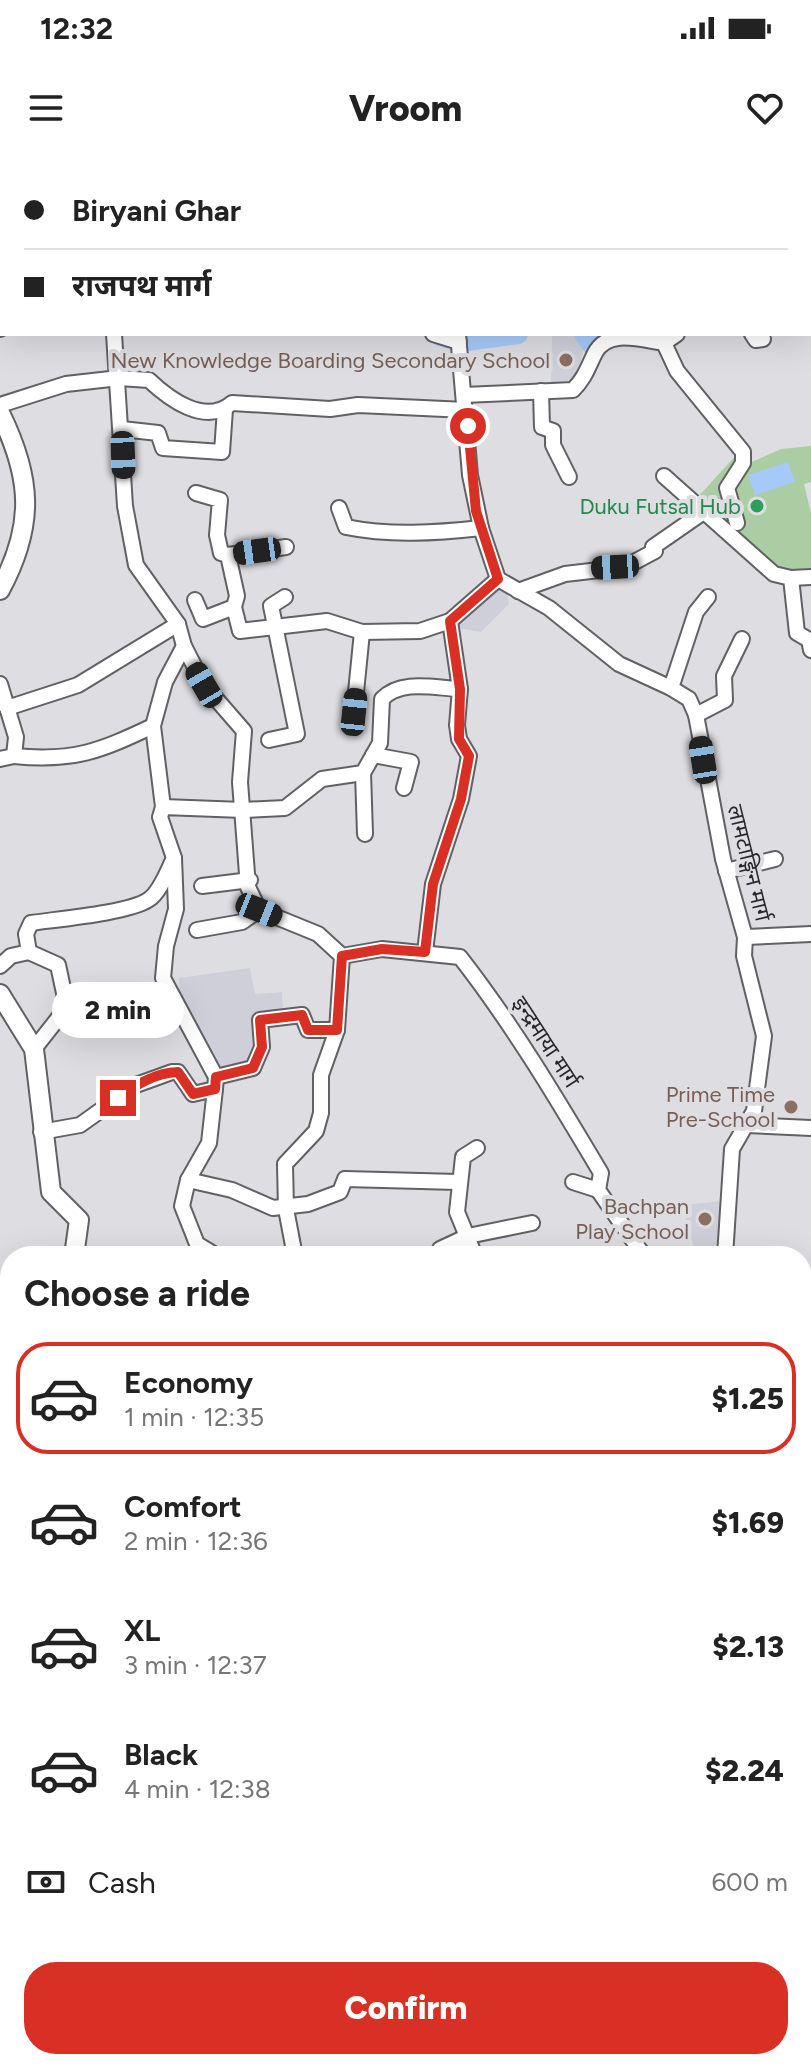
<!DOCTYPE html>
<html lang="en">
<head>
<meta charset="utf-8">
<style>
  :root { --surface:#fff; --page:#f2f2f2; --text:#222; --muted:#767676; --line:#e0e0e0; --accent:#d93025 }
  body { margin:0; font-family:Figtree,"Noto Sans Devanagari",sans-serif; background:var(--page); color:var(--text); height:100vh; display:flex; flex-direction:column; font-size:30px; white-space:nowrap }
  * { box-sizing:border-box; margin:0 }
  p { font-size:26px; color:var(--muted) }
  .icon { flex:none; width:44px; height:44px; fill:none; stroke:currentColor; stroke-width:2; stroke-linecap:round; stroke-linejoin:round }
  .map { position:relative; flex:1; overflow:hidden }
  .drawer { position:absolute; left:0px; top:1086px; width:812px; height:824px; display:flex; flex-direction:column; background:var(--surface); border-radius:32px 32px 0 0; box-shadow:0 8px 32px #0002 }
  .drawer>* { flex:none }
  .top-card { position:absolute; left:0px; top:0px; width:812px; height:176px; box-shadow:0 8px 32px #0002; display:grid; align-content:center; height:176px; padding:0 24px; background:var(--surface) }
  .end { position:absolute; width:36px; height:36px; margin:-18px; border:10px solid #d93025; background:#fff; box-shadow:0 0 0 4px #fff }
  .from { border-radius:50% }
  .bubble { position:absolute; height:56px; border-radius:28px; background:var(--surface); box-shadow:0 8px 32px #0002; font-size:26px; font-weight:800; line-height:56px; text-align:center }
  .car { position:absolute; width:24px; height:48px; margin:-24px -12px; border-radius:10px; box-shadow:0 0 6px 2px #0007; background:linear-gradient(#222 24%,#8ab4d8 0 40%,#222 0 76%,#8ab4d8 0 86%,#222 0) }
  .top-card b { display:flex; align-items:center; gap:28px; height:76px; font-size:30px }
  .top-card b+b { border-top:2px solid var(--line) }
  .top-card i { width:20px; height:20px; background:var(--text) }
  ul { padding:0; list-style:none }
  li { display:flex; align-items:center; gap:24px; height:112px; margin:0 16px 12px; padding:0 8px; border:4px solid transparent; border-radius:32px }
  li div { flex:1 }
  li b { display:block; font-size:30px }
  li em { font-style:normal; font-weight:800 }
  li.active { border-color:var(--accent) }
  li>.icon { width:72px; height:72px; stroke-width:1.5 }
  h2 { padding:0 24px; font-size:36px; line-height:96px }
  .pay { display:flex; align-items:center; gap:20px; height:88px; padding:0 24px; font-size:30px }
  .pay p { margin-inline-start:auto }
  .primary-button { display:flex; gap:16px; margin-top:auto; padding:16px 24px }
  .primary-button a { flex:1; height:92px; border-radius:32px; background:var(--accent); color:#fff; font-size:32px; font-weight:800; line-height:92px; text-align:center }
  .status { display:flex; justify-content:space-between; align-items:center; height:56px; padding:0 40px; background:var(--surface); direction:ltr }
  .status svg { height:22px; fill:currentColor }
  header { display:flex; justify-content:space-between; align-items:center; height:104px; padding:0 24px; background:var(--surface); font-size:36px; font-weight:800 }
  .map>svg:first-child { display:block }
  .built { fill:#cfcfda }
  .green { fill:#abcda4 }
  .water { fill:#a5caf9 }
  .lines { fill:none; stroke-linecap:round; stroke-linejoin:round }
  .river { stroke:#a5caf9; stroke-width:20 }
  .minor-casing { stroke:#616164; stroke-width:18 }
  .major-casing { stroke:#616164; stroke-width:22 }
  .highway-casing { stroke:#616164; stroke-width:24 }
  .minor { stroke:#fff; stroke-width:14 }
  .major { stroke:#fff; stroke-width:18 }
  .highway { stroke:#fff; stroke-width:20 }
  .route { stroke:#d93025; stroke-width:10 }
  .education-dot { fill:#8d6e63; stroke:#dedee2; stroke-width:3 }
  .leisure-dot { fill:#2e9e5b; stroke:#dedee2; stroke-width:3 }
  .labels { text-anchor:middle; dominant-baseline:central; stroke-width:8; stroke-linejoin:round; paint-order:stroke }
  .education-label { font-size:22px; fill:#785e54; stroke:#dedee2; text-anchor:end }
  .leisure-label { font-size:22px; fill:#27864d; stroke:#dedee2; text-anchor:end }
  .street-label { font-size:22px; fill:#282829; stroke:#dedee2 }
</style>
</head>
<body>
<div class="status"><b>12:32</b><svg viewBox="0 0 49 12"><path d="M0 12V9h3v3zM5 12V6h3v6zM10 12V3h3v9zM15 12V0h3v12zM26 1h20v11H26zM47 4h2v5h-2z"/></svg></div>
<header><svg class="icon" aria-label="menu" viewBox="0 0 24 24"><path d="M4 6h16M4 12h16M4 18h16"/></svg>Vroom<svg class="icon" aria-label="heart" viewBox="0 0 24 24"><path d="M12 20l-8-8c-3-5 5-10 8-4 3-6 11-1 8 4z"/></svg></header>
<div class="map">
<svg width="811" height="1910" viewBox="0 0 811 1910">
  <rect width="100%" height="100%" fill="#dedee2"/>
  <g class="built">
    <path d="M552,174H581L586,179L576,221L551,223Z"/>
    <path d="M494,427L507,432L509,444L481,472L458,468L461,457Z"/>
    <path d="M250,808L255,834L282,832L283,852L258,859L251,906L220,911L181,844L179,818Z"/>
    <path d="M724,1041L722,1096H696L682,1045Z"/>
  </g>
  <path class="green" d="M811,286V322L804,324L811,353V417L795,418L787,409L774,412L739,373L696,339L739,292L752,302L781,289Z"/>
  <path class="water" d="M788,302L795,322L755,335L748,315Z"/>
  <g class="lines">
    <g class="river">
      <path d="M584,174L595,189"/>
      <path d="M440,176L460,182L518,174"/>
    </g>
    <defs>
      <g id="minor">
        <path d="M63,0V2"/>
        <path d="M111,0V2"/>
        <path d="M264,0V2"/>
        <path d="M643,0L648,2"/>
        <path d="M766,0L767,2"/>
        <path d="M337,2H346"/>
        <path d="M443,2L444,0"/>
        <path d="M683,2L685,0"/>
        <path d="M810,81L811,82"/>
        <path d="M0,106L2,105"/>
        <path d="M0,169L2,168"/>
        <path d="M433,174L459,182"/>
        <path d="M458,174L470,315L481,368L498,419"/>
        <path d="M752,174L756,180L763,179"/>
        <path d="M664,183L677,211L743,292V303L727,328L737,363"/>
        <path d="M541,231L542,267L553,271V285L569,317"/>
        <path d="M464,235L573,230C585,218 588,207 595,193C608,168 642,180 664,183L677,174"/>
        <path d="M0,245L66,224L119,218L149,220C169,239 205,266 232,243L330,249L358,245L466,250"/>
        <path d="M122,269L158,273L163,288L222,292L225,249"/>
        <path d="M664,316L774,414L791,418L797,473L809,480L811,490"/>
        <path d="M196,333L220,340L217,375L221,393L228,395L237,436L234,447L240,471L327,461L362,472L420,471L450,461"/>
        <path d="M339,348L346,367C390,376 436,373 481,368"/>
        <path d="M228,395L286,387"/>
        <path d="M791,418L811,417"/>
        <path d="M498,419L549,448L619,504L671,528L689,539L696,555L723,699L745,777L744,796L764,876L754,951L732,989L725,1096"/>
        <path d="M518,431L565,414L625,407L655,391L653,387L702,353"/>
        <path d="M195,440L203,459L234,447"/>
        <path d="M0,524L16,577L14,596L0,599"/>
        <path d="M671,528L696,452L708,437"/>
        <path d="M7,548L78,525L178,464"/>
        <path d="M354,552L362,472"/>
        <path d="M696,555L725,540L724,516L742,479"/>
        <path d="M269,580L297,574L271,446L285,437"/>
        <path d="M373,595L411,602L404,628"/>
        <path d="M14,596C74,602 100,591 153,566"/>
        <path d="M363,613L365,674"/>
        <path d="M163,647L153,566L165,522L184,486"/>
        <path d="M174,698L176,749L166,786L163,818L216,917"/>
        <path d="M726,711L775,699"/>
        <path d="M202,726L250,720"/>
        <path d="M197,770L242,762L259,750"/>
        <path d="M745,777L811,774"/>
        <path d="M425,792L433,724L461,639L469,596L459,579L457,565L460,529"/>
        <path d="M342,796L382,789L460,797C513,865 557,939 601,1013L598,1030L644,1096"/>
        <path d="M0,806L11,796L29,792"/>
        <path d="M34,889L67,847L58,805L29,792L26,774L31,763C58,759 128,753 148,740C160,733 168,710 174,698L160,657L163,647L243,650L285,648L322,619L363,613L380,583L382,539C401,519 434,528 460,529L450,461L498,419"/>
        <path d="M215,929L209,983L188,1020L182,1046L197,1084L217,1096"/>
        <path d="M747,965L811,968"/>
        <path d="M41,972L80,965L136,925L172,912H178L193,934L215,929L216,917L253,908L262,887L260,860L302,855L308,870H337L342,796L318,774L259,750L248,727L240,622L244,571L204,525L184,486L178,464L136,405L125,346L114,174"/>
        <path d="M188,1020L232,1030L273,1048L308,1044L340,1032L345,1019L458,1022"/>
        <path d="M573,1022L598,1030"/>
        <path d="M440,1089L468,1076L532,1063"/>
        <path d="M295,1096L286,1049L285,1004L316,971L321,953V915L337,870"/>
        <path d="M475,1096L457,1052L463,997L477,988"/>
        <path d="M802,1154L811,1152"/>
        <path d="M802,1278L811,1284"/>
        <path d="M0,1498L10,1504"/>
        <path d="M0,1678L10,1706"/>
        <path d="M802,1797L811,1798"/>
        <path d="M0,1813L10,1810"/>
        <path d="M802,1889H811"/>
        <path d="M58,1900L60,1910"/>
        <path d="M157,1900L158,1910"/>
        <path d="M201,1904L214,1900"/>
        <path d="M539,1910L559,1900"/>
        <path d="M688,1910L691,1900"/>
      </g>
      <g id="major">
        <path d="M0,253C32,318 35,365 0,430"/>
        <path d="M0,834L34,889L51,1032L79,1060L74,1096"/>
      </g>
      <g id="highway">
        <path d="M0,1454L10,1460"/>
        <path d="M802,1841L811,1842"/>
      </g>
    </defs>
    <use href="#minor" class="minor-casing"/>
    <use href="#major" class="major-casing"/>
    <use href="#highway" class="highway-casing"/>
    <use href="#minor" class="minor"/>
    <use href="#major" class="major"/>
    <use href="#highway" class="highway"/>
  </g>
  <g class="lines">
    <path class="route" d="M118,938C136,925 154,913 178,912L193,934L215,929L216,917L253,908L262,887L260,860L302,855L308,870H337L342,796L382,789L425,792L433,724L461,639L469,596L459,579L460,529L450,461L498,419L476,351L468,266"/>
  </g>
  <g class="education-dot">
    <circle cx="566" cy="200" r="8"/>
    <circle cx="791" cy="947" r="8"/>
    <circle cx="705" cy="1059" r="8"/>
  </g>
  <circle class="leisure-dot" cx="757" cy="346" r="8"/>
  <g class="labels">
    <g class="education-label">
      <text x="550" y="200">New Knowledge Boarding Secondary School</text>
      <text x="775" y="934">Prime Time<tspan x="775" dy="25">Pre-School</tspan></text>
      <text x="689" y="1046">Bachpan<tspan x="689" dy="25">Play School</tspan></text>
    </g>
    <g class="leisure-label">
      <text x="741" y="346">Duku Futsal Hub</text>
    </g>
    <g class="street-label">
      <text transform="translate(749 703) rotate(76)">लामटाङ्गिन मार्ग</text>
      <text transform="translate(546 882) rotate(57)">इन्द्रमाया मार्ग</text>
    </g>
  </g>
</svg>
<i class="end from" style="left:468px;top:266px"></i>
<i class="end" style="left:118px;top:938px"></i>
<div class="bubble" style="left:52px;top:822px;width:132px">2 min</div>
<i class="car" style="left:123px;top:295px;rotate:178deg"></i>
<i class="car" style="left:257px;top:391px;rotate:262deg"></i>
<i class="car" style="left:615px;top:407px;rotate:267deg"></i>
<i class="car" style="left:204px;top:525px;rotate:330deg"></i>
<i class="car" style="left:354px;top:552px;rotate:6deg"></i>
<i class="car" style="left:703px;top:600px;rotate:351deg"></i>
<i class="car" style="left:259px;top:750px;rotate:112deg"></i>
<div class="top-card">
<b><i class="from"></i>Biryani Ghar</b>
<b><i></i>राजपथ मार्ग</b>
</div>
<section class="drawer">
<h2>Choose a ride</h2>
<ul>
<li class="active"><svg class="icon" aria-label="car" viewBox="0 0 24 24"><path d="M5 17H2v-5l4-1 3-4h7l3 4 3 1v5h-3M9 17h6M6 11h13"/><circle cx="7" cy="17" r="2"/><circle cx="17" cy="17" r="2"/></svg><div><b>Economy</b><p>1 min · 12:35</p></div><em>$1.25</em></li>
<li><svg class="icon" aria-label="car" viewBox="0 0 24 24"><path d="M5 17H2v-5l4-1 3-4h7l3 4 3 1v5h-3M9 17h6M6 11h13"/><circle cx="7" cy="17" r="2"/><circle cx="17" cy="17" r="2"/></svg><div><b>Comfort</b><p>2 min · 12:36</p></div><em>$1.69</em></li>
<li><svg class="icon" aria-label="car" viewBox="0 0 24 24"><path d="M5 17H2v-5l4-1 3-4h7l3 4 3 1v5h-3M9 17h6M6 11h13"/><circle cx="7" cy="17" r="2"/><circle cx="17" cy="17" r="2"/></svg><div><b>XL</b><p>3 min · 12:37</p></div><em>$2.13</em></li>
<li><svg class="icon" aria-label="car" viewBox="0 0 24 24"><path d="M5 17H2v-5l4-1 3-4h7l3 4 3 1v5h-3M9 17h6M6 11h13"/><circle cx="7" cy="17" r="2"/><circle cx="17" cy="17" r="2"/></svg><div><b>Black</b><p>4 min · 12:38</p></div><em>$2.24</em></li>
</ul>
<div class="pay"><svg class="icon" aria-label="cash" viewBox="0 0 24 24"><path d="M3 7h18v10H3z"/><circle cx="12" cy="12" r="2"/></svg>Cash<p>600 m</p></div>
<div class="primary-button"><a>Confirm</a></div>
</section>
</div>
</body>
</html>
